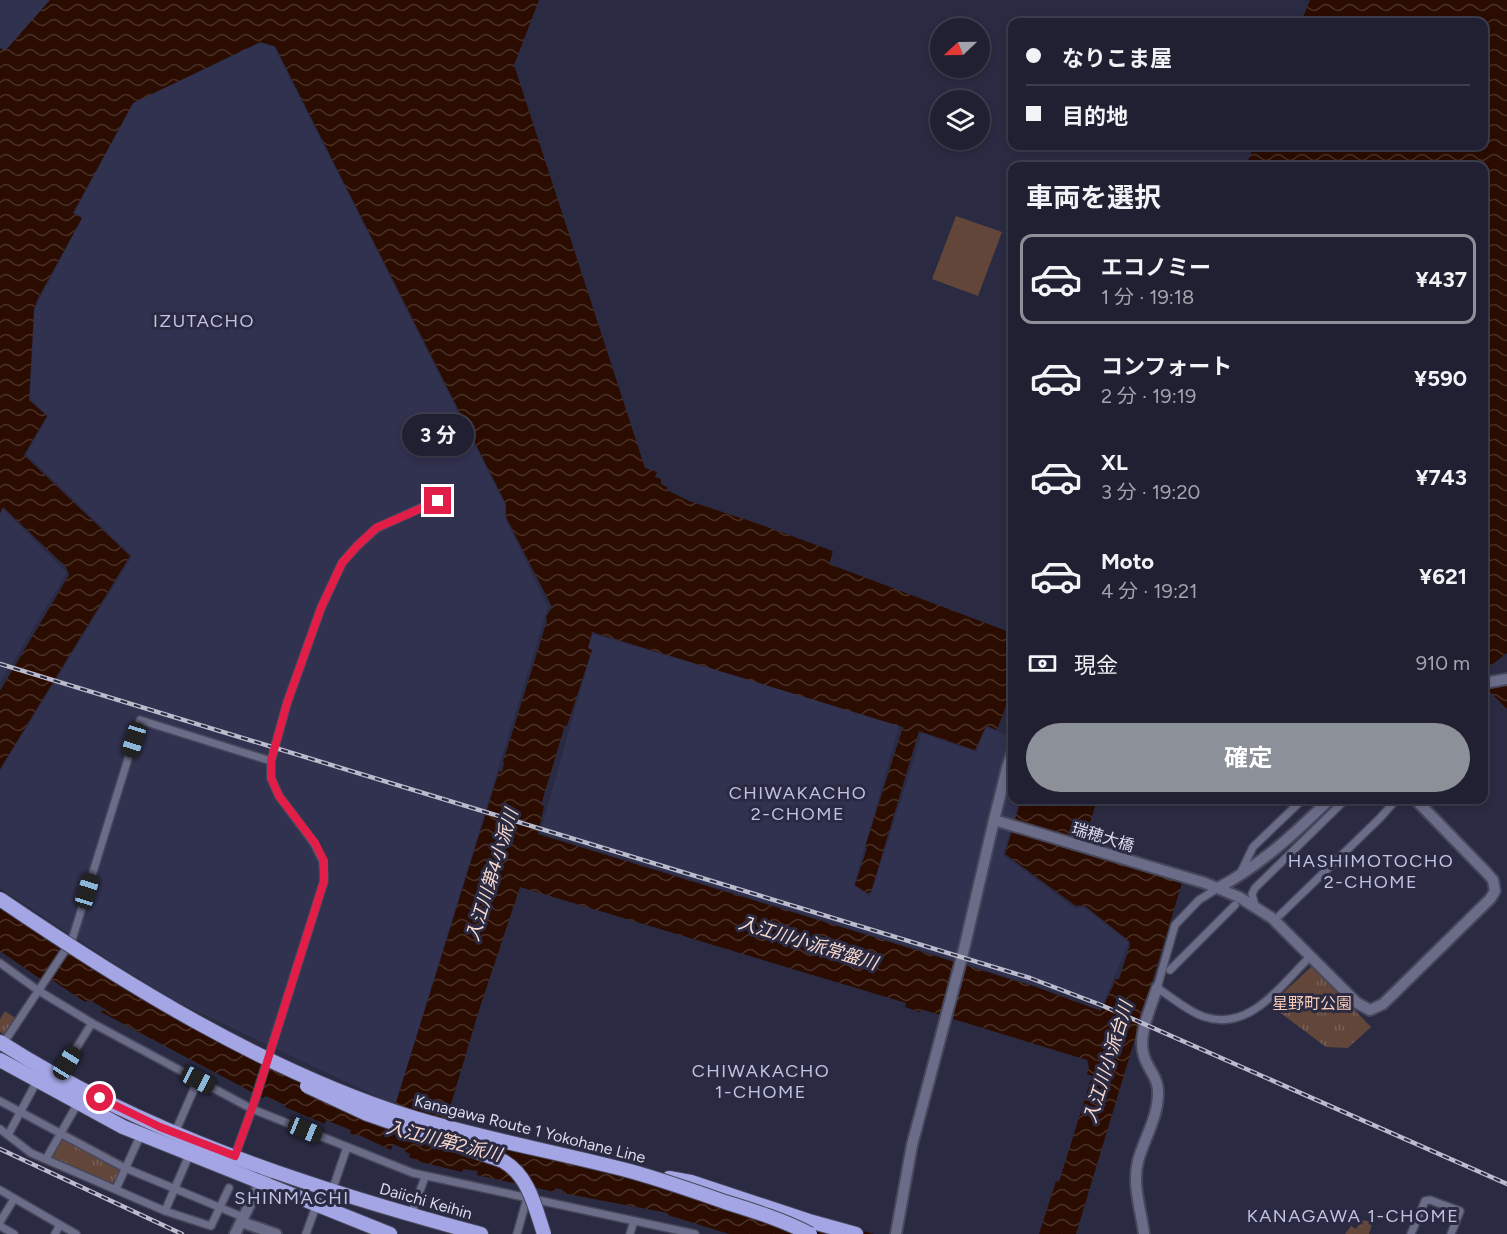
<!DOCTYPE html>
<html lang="ja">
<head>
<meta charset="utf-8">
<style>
  :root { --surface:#202032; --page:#2d2d3e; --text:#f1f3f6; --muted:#a2a3ac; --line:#3d3e4d; --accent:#8c9099 }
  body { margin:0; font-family:Figtree,"Noto Sans JP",sans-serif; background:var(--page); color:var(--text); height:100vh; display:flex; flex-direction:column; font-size:22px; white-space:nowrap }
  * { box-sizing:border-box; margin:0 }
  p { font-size:20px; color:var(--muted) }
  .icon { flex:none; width:33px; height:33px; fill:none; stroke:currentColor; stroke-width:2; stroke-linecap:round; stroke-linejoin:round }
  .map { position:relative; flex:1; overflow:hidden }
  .panel { position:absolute; left:1008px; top:162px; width:480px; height:642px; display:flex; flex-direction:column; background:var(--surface); border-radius:12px; box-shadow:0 3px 9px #0003,0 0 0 2px var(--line) }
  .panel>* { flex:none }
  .top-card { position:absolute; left:1008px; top:18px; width:480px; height:132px; border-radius:12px; box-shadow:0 3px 9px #0003,0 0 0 2px var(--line); display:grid; align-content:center; height:132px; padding:0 18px; background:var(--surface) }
  .needle { width:39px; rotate:248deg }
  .fabs { position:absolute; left:930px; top:18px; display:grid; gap:12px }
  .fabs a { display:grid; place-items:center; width:60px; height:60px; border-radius:50%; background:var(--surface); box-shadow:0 3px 9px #0003,0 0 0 2px var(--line); font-size:30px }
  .end { position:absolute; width:27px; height:27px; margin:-14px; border:8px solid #e11d48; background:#fff; box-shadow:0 0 0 3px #fff }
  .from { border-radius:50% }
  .bubble { position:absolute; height:42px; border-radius:21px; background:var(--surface); box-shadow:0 3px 9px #0003,0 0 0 2px var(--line); font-size:20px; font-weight:700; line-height:42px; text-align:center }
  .car { position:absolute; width:18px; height:36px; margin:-18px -9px; border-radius:8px; box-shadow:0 0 4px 2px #0007; background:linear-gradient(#222 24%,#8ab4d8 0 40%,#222 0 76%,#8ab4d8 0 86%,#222 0) }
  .top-card b { display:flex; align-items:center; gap:21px; height:57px; font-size:22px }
  .top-card b+b { border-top:2px solid var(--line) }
  .top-card i { width:15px; height:15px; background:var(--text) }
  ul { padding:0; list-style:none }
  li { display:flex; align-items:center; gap:18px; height:90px; margin:0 12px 9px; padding:0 6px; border:3px solid transparent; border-radius:12px }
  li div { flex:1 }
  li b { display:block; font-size:22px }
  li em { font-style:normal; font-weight:700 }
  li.current { border-color:var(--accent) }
  li>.icon { width:54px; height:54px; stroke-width:1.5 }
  h2 { padding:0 18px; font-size:27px; line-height:72px }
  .pay { display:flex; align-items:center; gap:15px; height:66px; padding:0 18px; font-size:22px }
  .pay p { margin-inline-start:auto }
  .action { display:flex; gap:12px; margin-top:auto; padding:12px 18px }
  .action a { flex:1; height:69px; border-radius:36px; background:var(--accent); color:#fff; font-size:24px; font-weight:700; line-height:69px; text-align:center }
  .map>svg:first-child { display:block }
  .built { fill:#313150 }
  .grass { fill:url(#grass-tufts) }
  .garden { fill:#62463a }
  .water { fill:url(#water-waves) }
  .pier { fill:#2a2a42 }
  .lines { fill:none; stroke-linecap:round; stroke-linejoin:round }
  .street-casing { stroke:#47475b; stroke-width:10 }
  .secondary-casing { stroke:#47475b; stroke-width:14 }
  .highway-casing { stroke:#47475b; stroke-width:16 }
  .street { stroke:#6b6c88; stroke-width:7 }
  .secondary { stroke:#6b6c88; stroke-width:10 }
  .highway { stroke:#a4a5e4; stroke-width:14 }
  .rail-casing { stroke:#babbcc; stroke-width:4.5 }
  .rail { stroke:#2a2a42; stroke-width:2; stroke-dasharray:7; stroke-linecap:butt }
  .highway-bridge-casing { stroke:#47475b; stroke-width:16; stroke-linecap:butt }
  .highway-bridge { stroke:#a4a5e4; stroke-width:14 }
  .route { stroke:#e11d48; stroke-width:8 }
  .labels { text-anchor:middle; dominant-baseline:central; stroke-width:6; stroke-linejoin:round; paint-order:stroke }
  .street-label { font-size:16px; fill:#dcdded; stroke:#2a2a42 }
  .park-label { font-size:16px; fill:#f9cab5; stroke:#2a2a42 }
  .neighbourhood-label { font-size:18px; letter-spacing:1.5px; fill:#c2c3e3; stroke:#2a2a42 }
  .water-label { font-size:18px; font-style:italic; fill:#fadacc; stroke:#2a2a42 }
</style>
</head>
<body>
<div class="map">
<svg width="1507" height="1234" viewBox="0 0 1507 1234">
  <defs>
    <pattern id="grass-tufts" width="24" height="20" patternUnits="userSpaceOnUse" patternTransform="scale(1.5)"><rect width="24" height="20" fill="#62463a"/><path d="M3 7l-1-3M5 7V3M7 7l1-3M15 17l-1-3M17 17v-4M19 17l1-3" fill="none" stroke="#786057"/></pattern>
    <pattern id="water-waves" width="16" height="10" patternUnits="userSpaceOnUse" patternTransform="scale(1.5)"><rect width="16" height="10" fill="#2b0c00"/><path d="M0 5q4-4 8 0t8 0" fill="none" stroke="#492f26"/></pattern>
  </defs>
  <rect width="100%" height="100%" fill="#2a2a42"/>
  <g class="built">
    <path d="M0,0H50L5,52L0,48Z"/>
    <path d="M260,43L274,47L505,505V518L548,607L395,1105L177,1002L113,963L0,888V771L132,556L26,454L48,416L30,399L34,310L82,218L74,213L133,103Z"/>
    <path d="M2,508L67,573L0,683V517Z"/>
    <path d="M593,634L734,675L899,726L854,885L870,897L922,733L976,752L986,727L1012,737V800H1020L1003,855L1076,909L1083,907L1129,942L1102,1006L540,833L592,650L588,648Z"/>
  </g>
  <g class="grass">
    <path d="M1312,966L1371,1027L1348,1048L1326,1047L1270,1005Z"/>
    <path d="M5,1011L17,1019L6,1036L0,1032V1019Z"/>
    <path d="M61,1136L123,1169L115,1185L113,1186L52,1159Z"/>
    <path d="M1362,1220L1373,1222L1369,1234H1345L1351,1226L1356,1229Z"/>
  </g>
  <path class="garden" d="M956,216L1002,232L978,296L932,279Z"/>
  <g class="water">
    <path d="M50,0H539L514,65L645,468L657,472L655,477L661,479V484L667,487V490L689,501L750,521L833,551L829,564L1012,633V735L986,726L975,750L919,731L871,892L867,893L855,885L867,848L865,847L903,727L592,632L588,648L592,650L567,726L565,725L541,805L544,806L538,834L1036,987L1101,1011L1114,984V980L1119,979L1130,945L1129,941L1084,905L1076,906L1005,854L1021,800H1097L1085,839L1185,873L1076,1234H1039L1056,1181L1059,1182L1092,1076L1087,1074L1089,1067L1087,1060L924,1010L919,1012L905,1007L906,1003L520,887L480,1007L445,1124L633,1164L683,1180L874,1234H729L668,1215V1213L562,1193L563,1190L556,1188L555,1192L477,1175L478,1171L463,1169L462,1172L421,1162L409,1157L410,1154L404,1151L405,1149L393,1144L391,1150L357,1134L356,1136L350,1134L351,1130L326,1120L325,1124L285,1107V1105L266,1096L263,1098L101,1012L103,1010L111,1013L90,1000L85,1002L46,976L42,980L0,951V894L102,964L265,1052L369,1097L395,1106L499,771L502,772L504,763L503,762L547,621L546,617L552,607L506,517V504L275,46L260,42L133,103L73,213L82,218L37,300L34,310L29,400L47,416L24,455L130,556L0,769V691L69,575L66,567L3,507L0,513V48L5,51Z"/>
    <path d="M1310,0H1507V653L1484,671V166H1246L1254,146H1484V22H1301Z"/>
    <path d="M1507,672V709L1488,690Z"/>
  </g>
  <path class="pier" d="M1012,689V737L997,730Z"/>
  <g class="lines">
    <defs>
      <g id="street">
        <path d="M1240,874L1253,847L1302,800"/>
        <path d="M1218,888L1199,900L1175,925L1157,988C1172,997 1188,1012 1205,1017C1251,1032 1282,983 1311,956"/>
        <path d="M1255,906L1252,894L1255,888L1345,800"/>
        <path d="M1280,915L1380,818L1396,800"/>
        <path d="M0,963L39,991L92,1023L252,1109L413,1173L695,1234"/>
        <path d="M1170,970L1235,905"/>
        <path d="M3,1044L72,940L140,720L271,761"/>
        <path d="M67,1063L92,1023"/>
        <path d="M0,1101L125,1168L238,1215L242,1220"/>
        <path d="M177,1128L198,1080"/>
        <path d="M0,1129L31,1153L165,1211L211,1226L229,1188"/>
        <path d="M8,1135L37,1081"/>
        <path d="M234,1158L252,1109L324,881L323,861L314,843L279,796L271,778V761L287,703L321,608L342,563L357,546L377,528L438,500"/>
        <path d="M46,1159L78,1103"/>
        <path d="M116,1189L141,1134"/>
        <path d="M0,1190L76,1234"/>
        <path d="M332,1191L347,1147"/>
        <path d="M165,1211L190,1153"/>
        <path d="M411,1215L425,1177"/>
        <path d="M0,1222L14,1199"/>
        <path d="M0,1226L14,1234"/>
        <path d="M55,1234L60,1225"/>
        <path d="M306,1234L316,1206"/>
        <path d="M517,1234L527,1198"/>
        <path d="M630,1234L634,1221"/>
        <path d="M1411,1234L1425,1201L1430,1200L1460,1211L1451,1234"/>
      </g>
      <g id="secondary">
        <path d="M1484,683L1507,679"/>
        <path d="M994,820L1205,883L1239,897L1272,918L1357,1003L1370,1010L1383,1004L1490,899L1495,891L1493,880L1486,872L1416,800"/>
        <path d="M1218,888C1261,865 1295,833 1329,800"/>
        <path d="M242,1220L247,1224L276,1234"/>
        <path d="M235,1234L261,1182L264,1177L274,1171"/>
        <path d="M896,1234L912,1145L964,949L994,820L1007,768L1012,753"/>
        <path d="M1144,1234C1141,1210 1132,1185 1138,1161C1144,1139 1158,1117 1158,1094C1159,1078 1148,1070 1144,1056C1137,1035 1151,1008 1157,988"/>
      </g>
      <g id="highway">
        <path d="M0,1042C145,1135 316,1190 481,1234"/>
        <path d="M0,1060L123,1127L390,1234"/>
        <path d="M669,1178L691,1182L809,1221L856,1234"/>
      </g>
    </defs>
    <use href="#street" class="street-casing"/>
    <use href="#secondary" class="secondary-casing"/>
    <use href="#highway" class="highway-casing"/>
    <use href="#street" class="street"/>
    <use href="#secondary" class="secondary"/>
    <use href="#highway" class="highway"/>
    <defs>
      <g id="rail">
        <path d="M0,664L1030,978L1101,1005L1507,1184"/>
        <path d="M0,1149L182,1234"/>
      </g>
    </defs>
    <use href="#rail" class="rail-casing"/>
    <use href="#rail" class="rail"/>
    <defs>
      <g id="highway-bridge">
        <path d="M0,899C125,984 265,1071 411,1117C483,1139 557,1152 630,1171C662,1180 694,1191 725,1202C754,1211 783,1220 810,1234"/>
        <path d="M307,1086L367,1114L503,1161C529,1176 535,1207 544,1234"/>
      </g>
    </defs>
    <use href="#highway-bridge" class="highway-bridge-casing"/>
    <use href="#highway-bridge" class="highway-bridge"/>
  </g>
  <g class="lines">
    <path class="route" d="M100,1098L160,1127L235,1156L256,1097L324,881V861L315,843L279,796L271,778V761L287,703L321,608L342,563L357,546L376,528L438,501"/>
  </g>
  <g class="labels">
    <g class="street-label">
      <text transform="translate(1103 837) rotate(17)">瑞穂大橋</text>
      <text transform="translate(530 1129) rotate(14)">Kanagawa Route 1 Yokohane Line</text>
      <text transform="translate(426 1201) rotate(16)">Daiichi Keihin</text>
    </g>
    <g class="park-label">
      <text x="1312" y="1003">星野町公園</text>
    </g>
    <g class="neighbourhood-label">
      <text x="204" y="321">IZUTACHO</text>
      <text x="798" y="793">CHIWAKACHO<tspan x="798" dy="21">2-CHOME</tspan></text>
      <text x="1371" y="861">HASHIMOTOCHO<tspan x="1371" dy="21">2-CHOME</tspan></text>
      <text x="761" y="1071">CHIWAKACHO<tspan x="761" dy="21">1-CHOME</tspan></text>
      <text x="292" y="1198">SHINMACHI</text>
      <text x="1353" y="1216">KANAGAWA 1-CHOME</text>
    </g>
    <g class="water-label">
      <text transform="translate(492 875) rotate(-73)">入江川第4小派川</text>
      <text transform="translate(808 943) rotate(17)">入江川小派常盤川</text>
      <text transform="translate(1108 1062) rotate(-73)">入江川小派台川</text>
      <text transform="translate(444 1141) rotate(14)">入江川第2派川</text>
    </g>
  </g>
</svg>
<div class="fabs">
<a><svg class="needle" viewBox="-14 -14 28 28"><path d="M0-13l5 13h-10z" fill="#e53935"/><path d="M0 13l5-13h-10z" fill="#a2a3ac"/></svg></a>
<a><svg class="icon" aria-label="layers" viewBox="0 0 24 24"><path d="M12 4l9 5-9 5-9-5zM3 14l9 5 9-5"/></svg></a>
</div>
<i class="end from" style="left:100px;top:1098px"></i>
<i class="end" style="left:438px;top:501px"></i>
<div class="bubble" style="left:402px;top:414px;width:72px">3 分</div>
<i class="car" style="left:134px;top:740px;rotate:197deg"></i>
<i class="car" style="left:87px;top:891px;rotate:17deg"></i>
<i class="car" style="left:67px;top:1063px;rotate:32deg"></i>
<i class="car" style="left:198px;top:1080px;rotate:118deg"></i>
<i class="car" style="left:305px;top:1130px;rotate:112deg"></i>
<div class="top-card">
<b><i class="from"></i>なりこま屋</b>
<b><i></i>目的地</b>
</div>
<section class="panel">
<h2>車両を選択</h2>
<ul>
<li class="current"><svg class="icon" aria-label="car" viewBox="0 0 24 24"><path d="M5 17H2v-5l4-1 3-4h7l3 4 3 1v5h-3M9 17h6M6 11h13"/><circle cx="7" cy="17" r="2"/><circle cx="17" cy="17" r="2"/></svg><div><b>エコノミー</b><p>1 分 · 19:18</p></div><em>¥437</em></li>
<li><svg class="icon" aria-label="car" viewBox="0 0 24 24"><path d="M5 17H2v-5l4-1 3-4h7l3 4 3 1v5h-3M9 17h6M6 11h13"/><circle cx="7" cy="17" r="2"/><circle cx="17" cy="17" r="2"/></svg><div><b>コンフォート</b><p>2 分 · 19:19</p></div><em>¥590</em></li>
<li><svg class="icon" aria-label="car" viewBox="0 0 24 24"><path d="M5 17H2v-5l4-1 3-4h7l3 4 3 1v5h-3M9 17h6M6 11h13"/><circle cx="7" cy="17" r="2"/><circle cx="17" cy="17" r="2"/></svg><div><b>XL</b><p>3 分 · 19:20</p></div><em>¥743</em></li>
<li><svg class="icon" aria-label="car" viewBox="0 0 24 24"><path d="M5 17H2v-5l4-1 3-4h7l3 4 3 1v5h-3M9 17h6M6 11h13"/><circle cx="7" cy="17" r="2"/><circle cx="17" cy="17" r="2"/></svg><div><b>Moto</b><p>4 分 · 19:21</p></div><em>¥621</em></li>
</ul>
<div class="pay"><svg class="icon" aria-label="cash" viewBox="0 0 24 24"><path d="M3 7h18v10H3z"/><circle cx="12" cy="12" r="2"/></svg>現金<p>910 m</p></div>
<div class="action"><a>確定</a></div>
</section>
</div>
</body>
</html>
